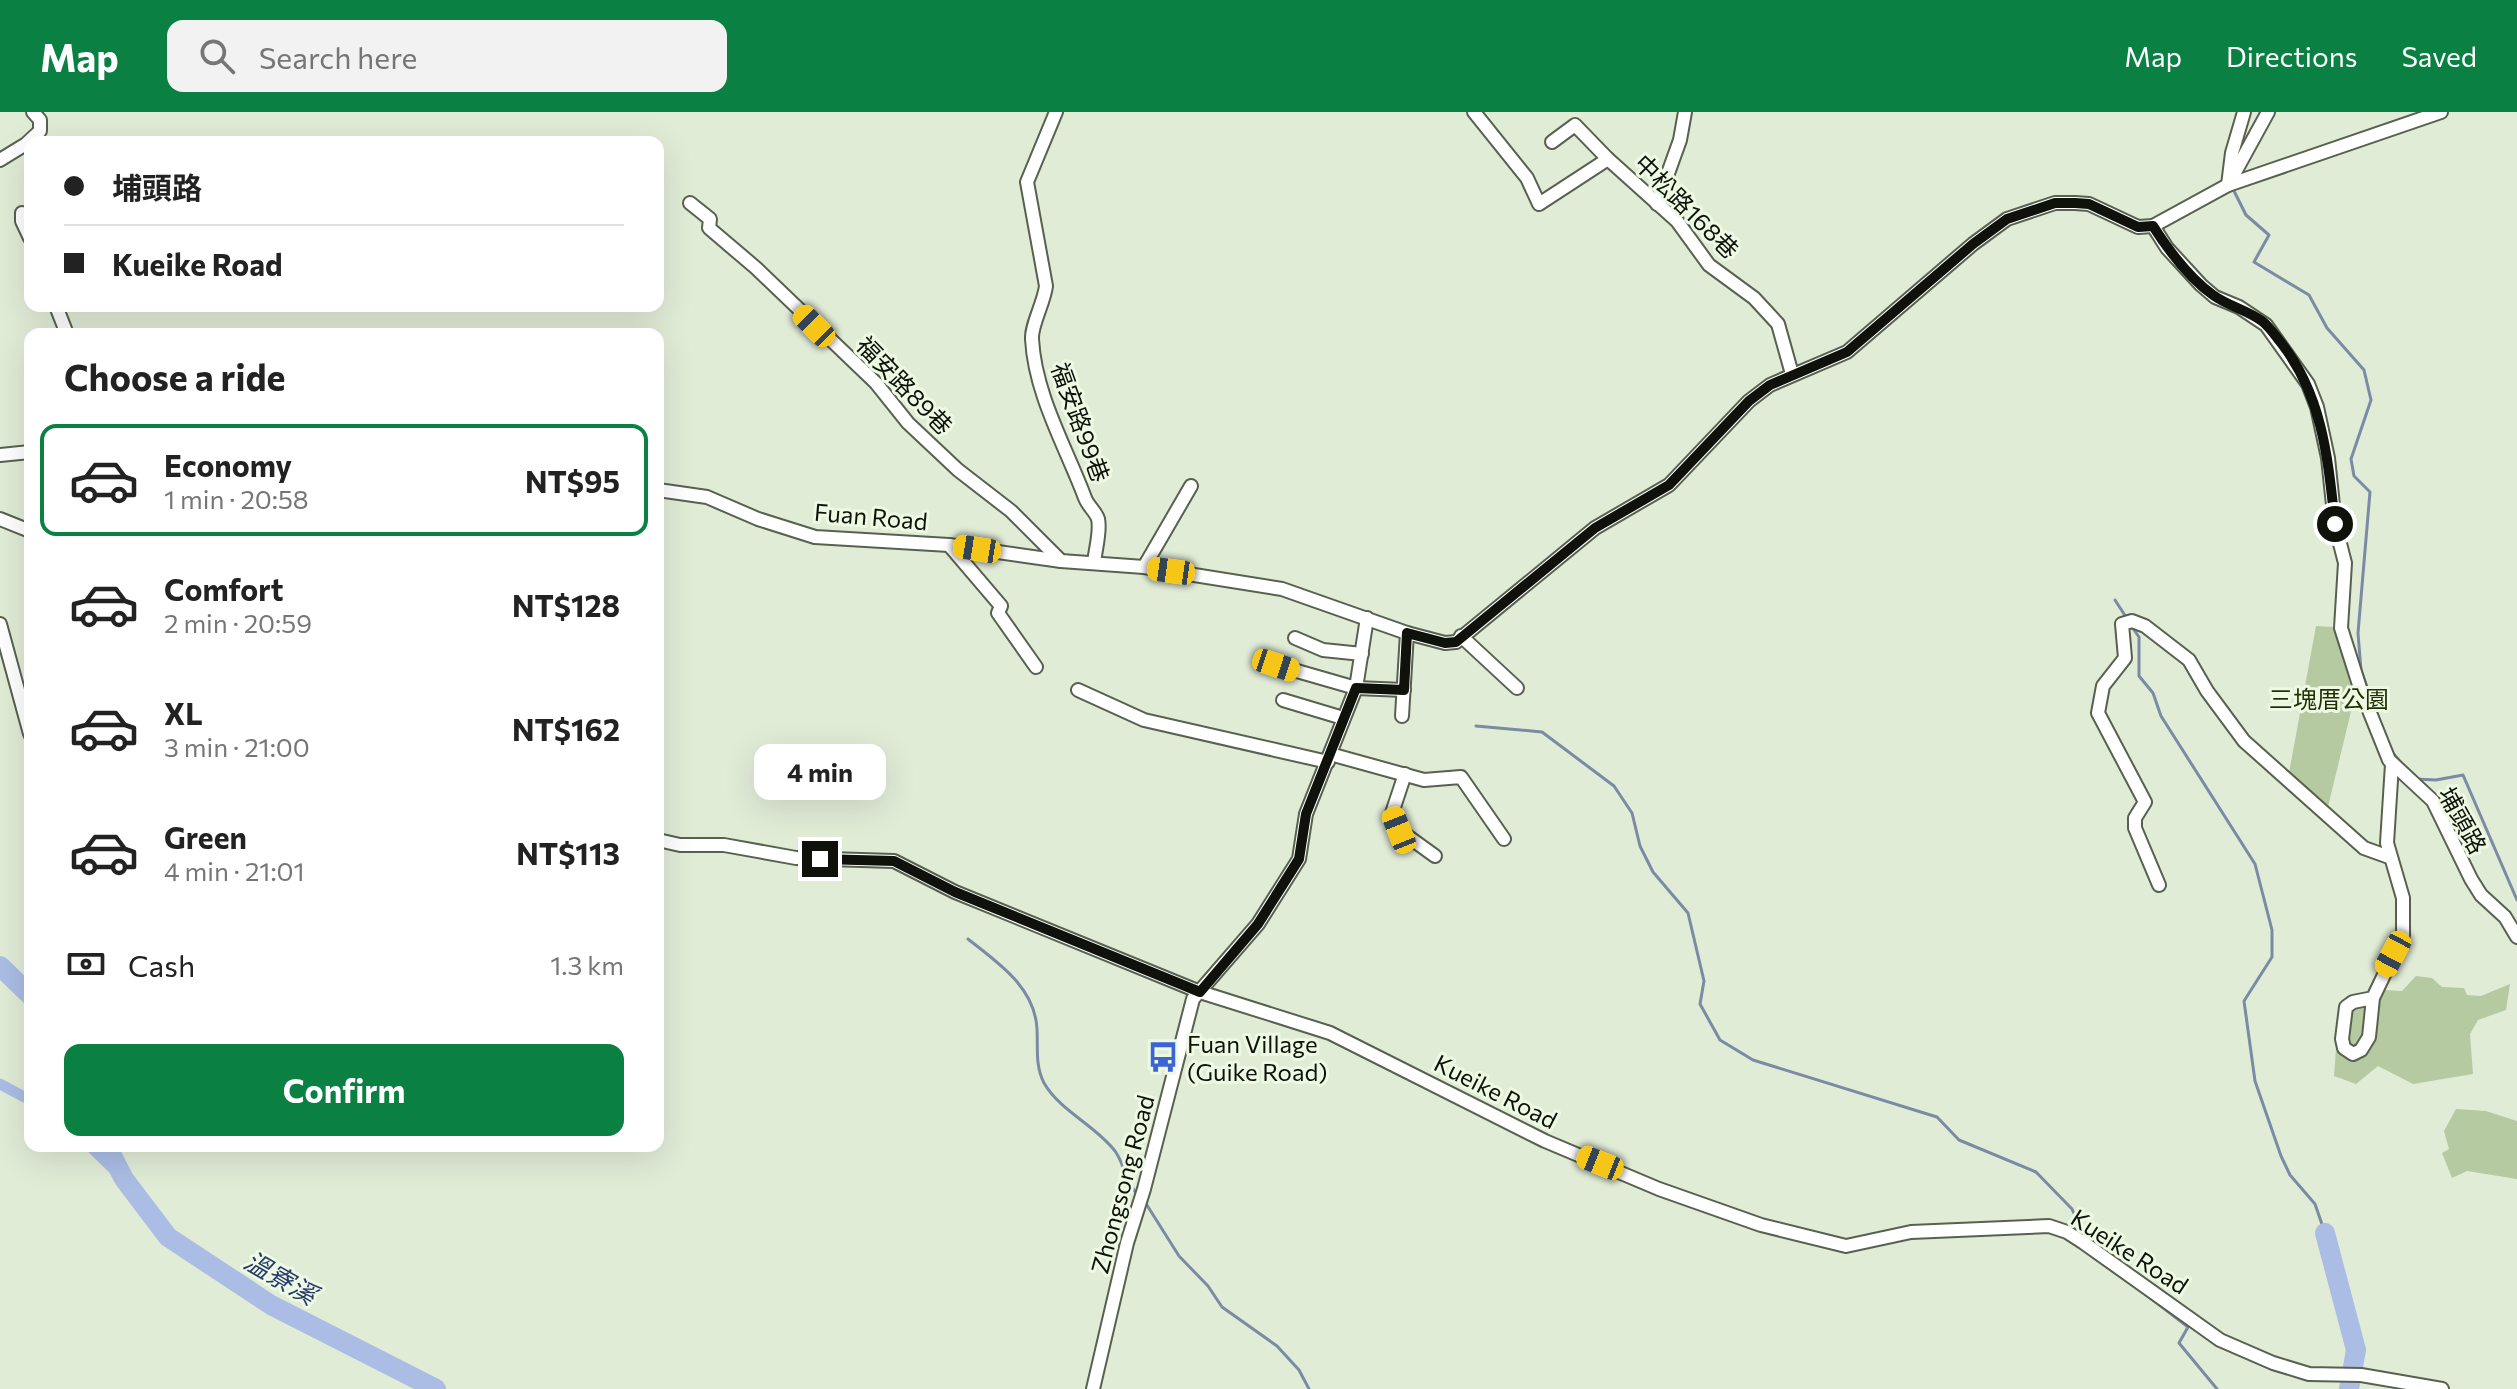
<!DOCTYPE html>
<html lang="en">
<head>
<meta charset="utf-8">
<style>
  :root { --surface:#fff; --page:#f2f2f2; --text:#222; --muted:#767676; --line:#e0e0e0; --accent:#0b8043 }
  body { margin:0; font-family:Commissioner,"Noto Sans TC",sans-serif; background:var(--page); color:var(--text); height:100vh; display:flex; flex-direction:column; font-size:30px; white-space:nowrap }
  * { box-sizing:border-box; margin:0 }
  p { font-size:26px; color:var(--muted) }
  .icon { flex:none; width:44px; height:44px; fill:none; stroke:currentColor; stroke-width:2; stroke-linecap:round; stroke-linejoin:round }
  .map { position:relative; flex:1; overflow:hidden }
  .sheet { position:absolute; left:24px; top:216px; width:640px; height:824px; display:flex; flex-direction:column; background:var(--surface); border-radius:16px; box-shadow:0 8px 32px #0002 }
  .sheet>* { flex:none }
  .hud { position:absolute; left:24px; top:24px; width:640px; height:176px; border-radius:16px; box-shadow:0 8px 32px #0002; display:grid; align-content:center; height:176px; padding:0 40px; background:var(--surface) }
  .end { position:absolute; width:36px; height:36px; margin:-18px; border:10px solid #0e120b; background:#fff; box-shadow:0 0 0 4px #fff }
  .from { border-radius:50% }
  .bubble { position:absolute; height:56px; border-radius:16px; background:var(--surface); box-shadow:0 8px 32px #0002; font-size:26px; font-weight:700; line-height:56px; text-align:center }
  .car { position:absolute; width:24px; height:48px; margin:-24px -12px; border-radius:10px; box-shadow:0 0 6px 2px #0007; background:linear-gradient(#f5c518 24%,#345 0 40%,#f5c518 0 76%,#345 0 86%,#f5c518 0) }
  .hud b { display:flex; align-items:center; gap:28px; height:76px; font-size:30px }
  .hud b+b { border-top:2px solid var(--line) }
  .hud i { width:20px; height:20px; background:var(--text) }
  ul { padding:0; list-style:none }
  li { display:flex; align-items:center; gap:24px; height:112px; margin:0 16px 12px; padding:0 24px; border:4px solid transparent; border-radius:16px }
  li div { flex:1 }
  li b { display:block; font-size:30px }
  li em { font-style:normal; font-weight:700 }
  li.selected { border-color:var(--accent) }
  li>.icon { width:72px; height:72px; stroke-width:1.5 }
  h2 { padding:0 40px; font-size:36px; line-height:96px }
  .pay { display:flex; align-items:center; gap:20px; height:88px; padding:0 40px; font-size:30px }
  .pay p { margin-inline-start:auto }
  .cta { display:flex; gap:16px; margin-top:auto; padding:16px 40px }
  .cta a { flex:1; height:92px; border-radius:16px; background:var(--accent); color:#fff; font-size:32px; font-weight:700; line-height:92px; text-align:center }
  header { display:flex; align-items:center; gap:48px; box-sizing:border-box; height:112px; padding:0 40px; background:var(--accent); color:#fff }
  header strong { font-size:38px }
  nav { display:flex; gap:44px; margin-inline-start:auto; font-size:28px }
  .search { width:560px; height:72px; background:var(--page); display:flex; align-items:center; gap:20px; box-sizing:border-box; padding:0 28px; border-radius:16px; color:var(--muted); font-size:30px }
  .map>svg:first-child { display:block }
  .green { fill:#b5caa1 }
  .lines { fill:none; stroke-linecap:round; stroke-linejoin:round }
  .stream { stroke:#7c8aa4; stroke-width:3 }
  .canal { stroke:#abbde5; stroke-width:11 }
  .river { stroke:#abbde5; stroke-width:20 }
  .minor-casing { stroke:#58614f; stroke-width:16 }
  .minor { stroke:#fff; stroke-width:12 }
  .route { stroke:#0e120b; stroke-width:10 }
  .labels { text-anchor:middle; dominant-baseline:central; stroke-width:6; stroke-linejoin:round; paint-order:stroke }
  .street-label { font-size:24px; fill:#0e120b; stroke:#eef9e4 }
  .park-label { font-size:24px; fill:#1f3103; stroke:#eef9e4 }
  .poi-label { font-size:24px; fill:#0e120b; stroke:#eef9e4; text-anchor:start }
  .water-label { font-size:26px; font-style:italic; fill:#273b6d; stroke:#eef9e4 }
</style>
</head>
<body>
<header>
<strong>Map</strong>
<div class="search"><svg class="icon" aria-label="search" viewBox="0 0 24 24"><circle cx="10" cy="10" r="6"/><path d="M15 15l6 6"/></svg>Search here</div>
<nav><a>Map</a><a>Directions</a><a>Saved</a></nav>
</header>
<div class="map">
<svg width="2517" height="1277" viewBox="0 0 2517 1277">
  <rect width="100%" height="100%" fill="#e1ecd7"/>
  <g class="green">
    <path d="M2316,514L2335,515L2354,587L2328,695L2289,661Z"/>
    <path d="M2416,864L2432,866L2442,875L2464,876L2467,883L2481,884L2510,872L2506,898L2478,908L2470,922L2473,962L2413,972L2378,954L2356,972L2334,964L2338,909L2347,884L2384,878L2402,879Z"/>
    <path d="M2456,997L2486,999L2517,1009V1067L2467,1059L2452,1066L2442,1041L2449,1037L2444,1019Z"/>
  </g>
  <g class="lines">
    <g class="stream">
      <path d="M2233,77L2246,103L2269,123L2254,150L2309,183L2327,216L2364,258L2371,288L2351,347L2354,364L2370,380L2358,521L2361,558L2373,592"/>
      <path d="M2115,488L2126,505"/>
      <path d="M2132,515L2139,525V564L2153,581L2161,604L2255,752L2272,818V845L2244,889L2255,969L2281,1044L2290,1063L2315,1092L2325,1121"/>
      <path d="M1476,614L1542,620L1614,674L1632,701L1640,734L1653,760L1688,801L1704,869L1700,892L1720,928L1753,948L1937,1005L1959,1028L2036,1060L2072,1097L2086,1128"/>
      <path d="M2392,640L2403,653"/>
      <path d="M2416,667L2436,668L2463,663L2517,788"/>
      <path d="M968,827C998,851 1035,875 1037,917C1038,935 1035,954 1044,971C1060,999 1095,1013 1115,1039C1125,1053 1124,1067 1137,1082"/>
      <path d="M1145,1090L1179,1144L1208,1174L1222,1195L1277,1234L1299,1258L1309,1277"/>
      <path d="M2131,1171L2188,1215L2179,1231L2217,1277"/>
    </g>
    <g class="canal">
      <path d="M0,972L30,988"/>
      <path d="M90,1034L124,1067"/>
    </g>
    <g class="river">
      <path d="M0,854L30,883"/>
      <path d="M107,1034L124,1067L168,1125L271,1193L436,1277"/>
      <path d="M2325,1121L2356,1238L2349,1277"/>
    </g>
    <defs>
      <g id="minor">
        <path d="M1056,0L1027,70L1046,174C1044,191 1031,213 1032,227C1035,283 1066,335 1085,386C1088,394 1096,400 1098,407C1101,419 1095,439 1094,451"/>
        <path d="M1474,0L1527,66L1539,92L1608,47L1677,109L1709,153L1754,186L1778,212L1792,262"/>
        <path d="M2244,0L2232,41L2228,73L2441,0"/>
        <path d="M1552,30L1575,13L1608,47"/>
        <path d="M0,48L26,32L40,19V8L33,0"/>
        <path d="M690,91L710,107L709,116L756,156L876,271L908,311L958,358L1011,399L1061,449"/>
        <path d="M1657,92L1680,28L1685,0"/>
        <path d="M22,101V109L30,126"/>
        <path d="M2153,114L2167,136L2201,173L2215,185L2239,195L2266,213L2308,272L2317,295L2328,346L2335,412L2345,451L2341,516L2360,576L2389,648L2433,689L2471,767L2481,783L2505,805L2517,825"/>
        <path d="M56,194L67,222"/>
        <path d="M0,343L30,340"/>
        <path d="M658,378L707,385L758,407L815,425L949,433L1061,449L1144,455L1282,477L1407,521L1445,531L1456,530L1595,416L1669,373L1749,289L1770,273L1847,240L1973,132L2007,107L2055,91H2075L2089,92L2138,115L2153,114L2228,73L2268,0"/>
        <path d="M0,407L30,419"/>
        <path d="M949,433L1001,494L998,501L1036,555"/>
        <path d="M1144,455L1191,374"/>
        <path d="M0,512L30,622"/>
        <path d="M1461,524L1517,576"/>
        <path d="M1295,526L1323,538L1362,542"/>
        <path d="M1276,553L1356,576L1404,578"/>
        <path d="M1078,578L1144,608L1328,650"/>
        <path d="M1283,588L1343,606"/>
        <path d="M1402,604L1407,521"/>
        <path d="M1330,642L1424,668L1461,665L1504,727"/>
        <path d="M1405,662L1392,701L1399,718L1435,744"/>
        <path d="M658,728L680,733H724L796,746L894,749L955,780L1200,880L1330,921L1545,1029L1659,1077L1761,1113L1846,1134L1911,1120L2049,1114L2067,1120L2084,1131L2220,1228L2273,1251L2309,1262L2361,1263L2442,1277"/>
        <path d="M2159,773L2135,716V706L2145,690L2098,601L2103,574L2125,546L2122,512L2132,509L2145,514L2189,548L2207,579L2244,629L2364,736L2389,745"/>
        <path d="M2373,886L2353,890L2346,895L2342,927L2344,936L2353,942L2361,938L2369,925L2373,886L2403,823V786L2387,731L2392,652"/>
        <path d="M1093,1277L1127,1131L1144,1077L1193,887L1258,812L1299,747L1306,702L1356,576L1367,506"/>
      </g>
    </defs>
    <use href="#minor" class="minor-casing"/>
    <use href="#minor" class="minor"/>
  </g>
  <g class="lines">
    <path class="route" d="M820,747L894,749L955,780L1200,880L1258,812L1299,747L1306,702L1356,576L1404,578L1407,521L1445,531L1456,530L1595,416L1669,373L1749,289L1770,273L1847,240L1973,132L2007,107L2055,91H2075L2089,92L2138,115L2153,114C2169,139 2189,166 2213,183C2228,194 2247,198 2262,209C2270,215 2276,225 2282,232C2323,285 2328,348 2335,412"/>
  </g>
  <defs>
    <symbol id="bus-bare" viewBox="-9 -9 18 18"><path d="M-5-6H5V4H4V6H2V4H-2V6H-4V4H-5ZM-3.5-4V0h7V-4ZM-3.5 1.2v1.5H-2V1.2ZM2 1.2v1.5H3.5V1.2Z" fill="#3c64d5" stroke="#eef9e4" stroke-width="2.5" paint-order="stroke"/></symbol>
  </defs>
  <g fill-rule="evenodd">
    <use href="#bus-bare" x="1141" y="923" width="44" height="44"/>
  </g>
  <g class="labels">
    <g class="street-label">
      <text transform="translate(1687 94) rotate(45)">中松路168巷</text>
      <text transform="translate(905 273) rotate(46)">福安路89巷</text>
      <text transform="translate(1081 310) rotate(70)">福安路99巷</text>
      <text transform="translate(871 404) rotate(5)">Fuan Road</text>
      <text transform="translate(2463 708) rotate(61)">埔頭路</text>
      <text transform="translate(1496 979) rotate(27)">Kueike Road</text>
      <text transform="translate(1122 1072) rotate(-75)">Zhongsong Road</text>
      <text transform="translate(2130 1139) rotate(33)">Kueike Road</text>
    </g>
    <g class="park-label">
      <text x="2329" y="586">三塊厝公園</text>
    </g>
    <g class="poi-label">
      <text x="1187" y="931">Fuan Village<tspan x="1187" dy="28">(Guike Road)</tspan></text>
    </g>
    <g class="water-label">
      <text transform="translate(281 1165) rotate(30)">溫寮溪</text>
    </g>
  </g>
</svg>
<i class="end from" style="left:2335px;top:412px"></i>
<i class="end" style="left:820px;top:747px"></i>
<div class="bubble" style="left:754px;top:632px;width:132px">4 min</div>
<i class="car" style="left:814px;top:214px;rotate:315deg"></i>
<i class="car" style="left:977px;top:437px;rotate:279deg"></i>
<i class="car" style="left:1171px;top:459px;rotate:278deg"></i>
<i class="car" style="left:1276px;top:553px;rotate:108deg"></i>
<i class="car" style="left:1399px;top:718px;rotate:338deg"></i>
<i class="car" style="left:2393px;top:842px;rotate:208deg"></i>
<i class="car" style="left:1600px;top:1051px;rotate:292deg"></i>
<div class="hud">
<b><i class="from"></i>埔頭路</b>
<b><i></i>Kueike Road</b>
</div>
<section class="sheet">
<h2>Choose a ride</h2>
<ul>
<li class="selected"><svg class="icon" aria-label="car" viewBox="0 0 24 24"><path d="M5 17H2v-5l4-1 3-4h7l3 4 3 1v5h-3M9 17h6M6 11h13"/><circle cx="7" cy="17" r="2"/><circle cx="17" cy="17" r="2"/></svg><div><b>Economy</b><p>1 min · 20:58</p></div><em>NT$95</em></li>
<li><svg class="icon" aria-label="car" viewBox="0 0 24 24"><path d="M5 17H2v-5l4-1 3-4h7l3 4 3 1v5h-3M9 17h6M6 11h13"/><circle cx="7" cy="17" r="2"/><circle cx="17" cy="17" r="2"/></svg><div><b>Comfort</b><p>2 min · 20:59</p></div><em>NT$128</em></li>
<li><svg class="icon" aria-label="car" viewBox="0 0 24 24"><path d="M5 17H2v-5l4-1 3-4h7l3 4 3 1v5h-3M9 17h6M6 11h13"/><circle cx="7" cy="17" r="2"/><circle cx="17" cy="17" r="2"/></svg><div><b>XL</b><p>3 min · 21:00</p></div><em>NT$162</em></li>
<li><svg class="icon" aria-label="car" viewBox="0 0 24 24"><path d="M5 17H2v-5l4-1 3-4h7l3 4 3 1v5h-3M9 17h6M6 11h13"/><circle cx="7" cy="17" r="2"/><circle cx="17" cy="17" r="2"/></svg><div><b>Green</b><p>4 min · 21:01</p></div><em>NT$113</em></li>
</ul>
<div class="pay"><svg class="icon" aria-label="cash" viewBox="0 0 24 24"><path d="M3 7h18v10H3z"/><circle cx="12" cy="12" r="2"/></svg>Cash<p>1.3 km</p></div>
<div class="cta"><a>Confirm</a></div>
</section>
</div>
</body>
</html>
